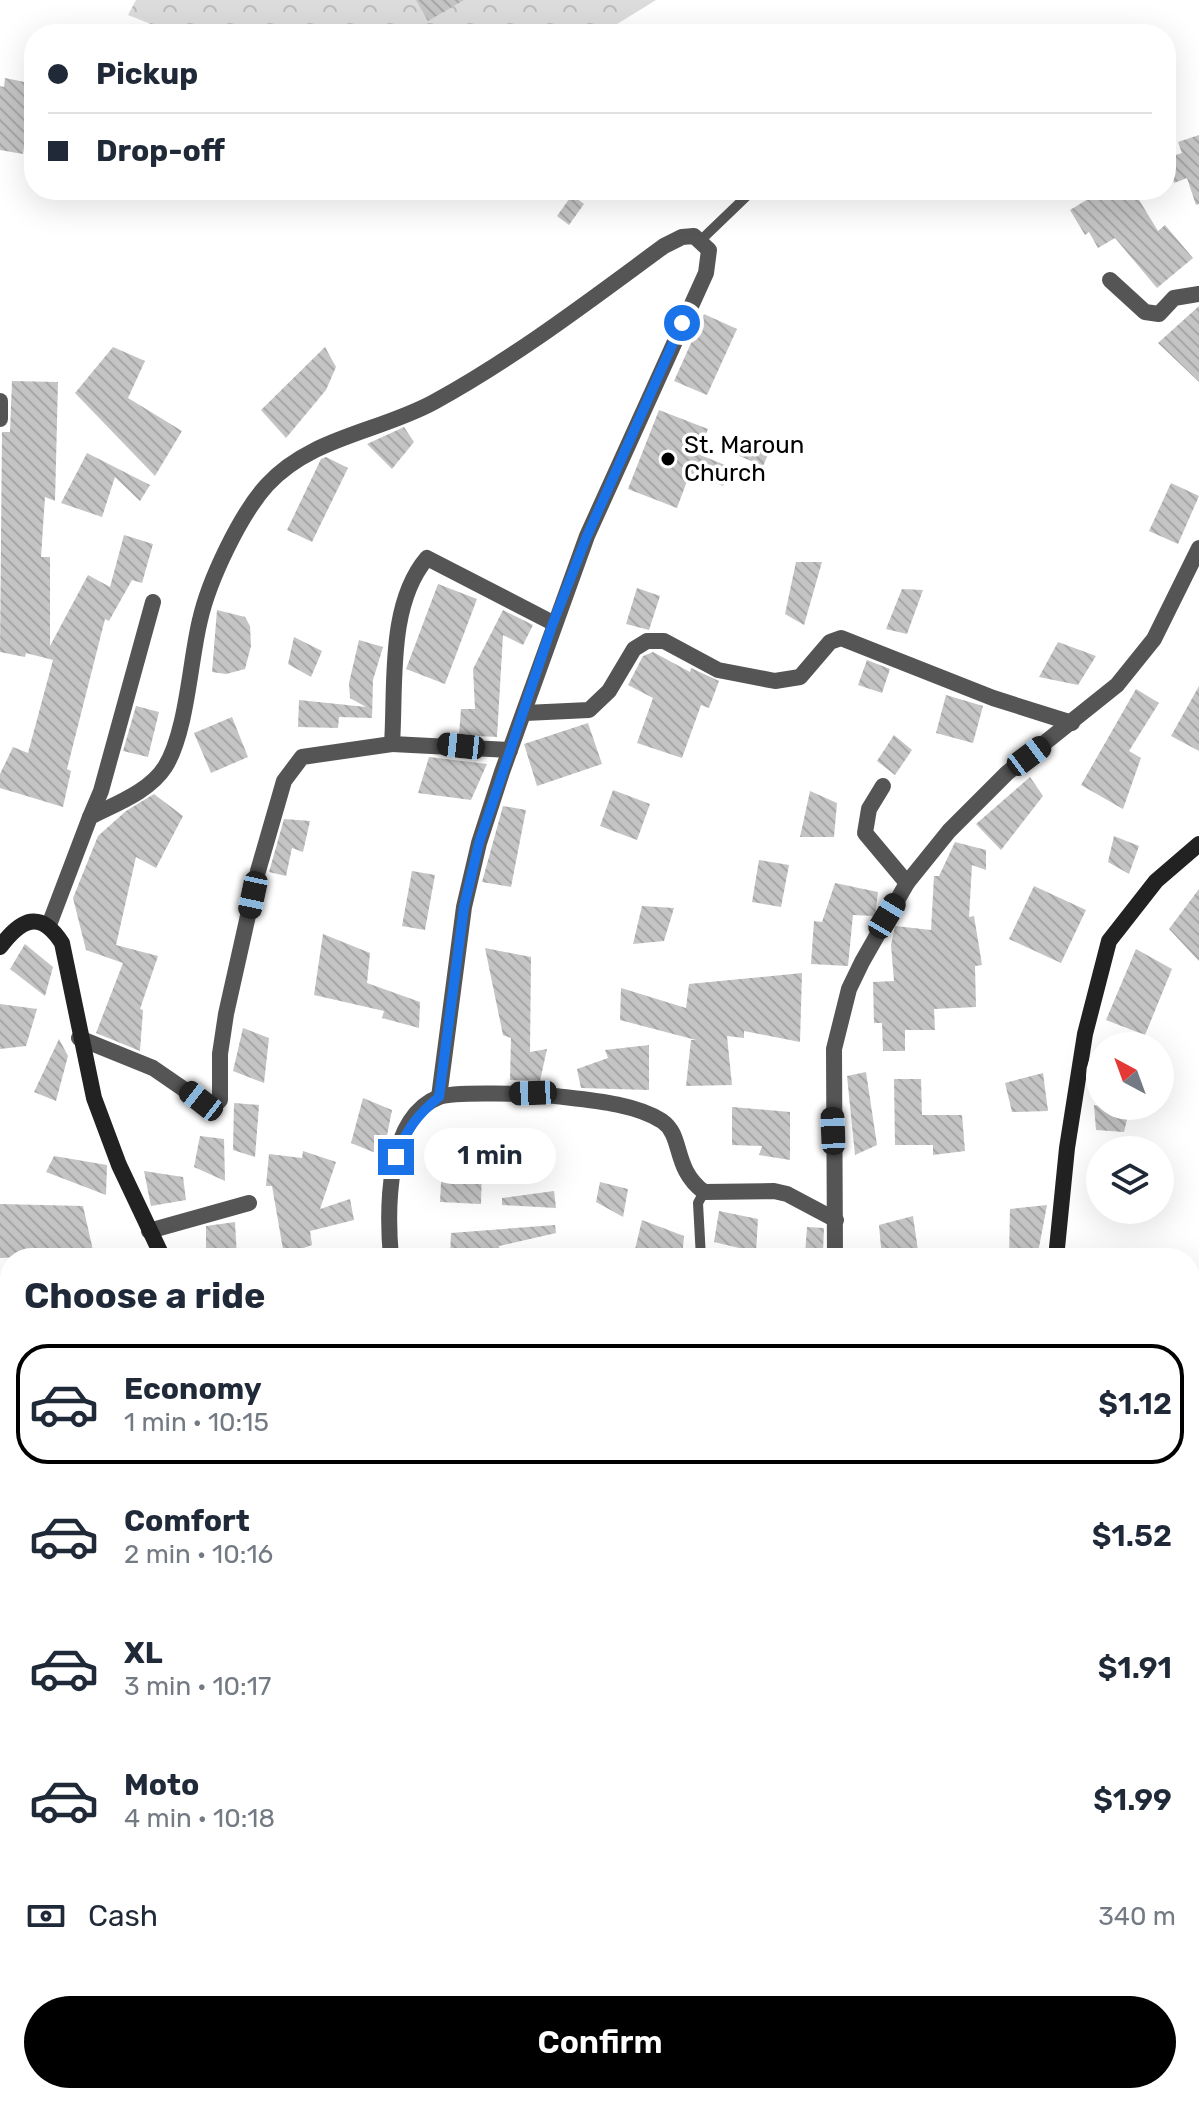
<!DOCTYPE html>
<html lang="en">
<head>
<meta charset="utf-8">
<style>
  :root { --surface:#fff; --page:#f2f2f3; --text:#1f2937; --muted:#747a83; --line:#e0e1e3; --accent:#000 }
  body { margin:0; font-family:Rubik,sans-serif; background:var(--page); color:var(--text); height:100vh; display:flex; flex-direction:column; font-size:30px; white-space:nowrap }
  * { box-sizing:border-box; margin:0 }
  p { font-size:26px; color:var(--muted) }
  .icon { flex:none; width:44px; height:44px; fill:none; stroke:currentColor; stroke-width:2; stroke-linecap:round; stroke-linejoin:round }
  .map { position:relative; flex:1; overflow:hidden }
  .side { position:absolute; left:0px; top:1248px; width:1200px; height:856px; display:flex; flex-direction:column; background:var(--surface); border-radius:32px 32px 0 0; box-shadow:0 8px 32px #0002 }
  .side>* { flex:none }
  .hud { position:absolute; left:24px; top:24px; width:1152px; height:176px; border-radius:32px; box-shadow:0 8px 32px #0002; display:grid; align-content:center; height:176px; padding:0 24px; background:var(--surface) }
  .needle { width:52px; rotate:319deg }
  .controls { position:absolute; left:1086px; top:1032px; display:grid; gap:16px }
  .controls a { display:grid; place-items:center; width:88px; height:88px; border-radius:50%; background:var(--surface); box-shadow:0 8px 32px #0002; font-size:40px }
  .end { position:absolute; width:36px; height:36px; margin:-18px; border:10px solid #1a73e8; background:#fff; box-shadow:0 0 0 4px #fff }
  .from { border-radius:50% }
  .bubble { position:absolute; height:56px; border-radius:28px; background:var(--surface); box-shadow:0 8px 32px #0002; font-size:26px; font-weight:600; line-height:56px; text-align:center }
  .car { position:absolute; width:24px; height:48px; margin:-24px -12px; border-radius:10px; box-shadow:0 0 6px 2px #0007; background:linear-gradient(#222 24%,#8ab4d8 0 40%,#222 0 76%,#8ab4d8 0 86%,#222 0) }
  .hud b { display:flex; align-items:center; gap:28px; height:76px; font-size:30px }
  .hud b+b { border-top:2px solid var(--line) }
  .hud i { width:20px; height:20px; background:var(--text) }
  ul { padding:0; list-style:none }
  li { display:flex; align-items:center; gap:24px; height:120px; margin:0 16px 12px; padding:0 8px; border:4px solid transparent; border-radius:32px }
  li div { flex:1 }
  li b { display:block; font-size:30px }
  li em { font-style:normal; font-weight:600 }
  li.on { border-color:var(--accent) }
  li>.icon { width:72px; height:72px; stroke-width:1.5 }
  h2 { padding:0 24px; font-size:36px; line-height:96px }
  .pay { display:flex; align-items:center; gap:20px; height:88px; padding:0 24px; font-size:30px }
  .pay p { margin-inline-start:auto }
  .action { display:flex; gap:16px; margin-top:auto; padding:16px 24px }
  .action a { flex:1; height:92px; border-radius:48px; background:var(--accent); color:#fff; font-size:32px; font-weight:600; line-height:92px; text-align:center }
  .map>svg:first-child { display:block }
  .forest { fill:url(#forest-crowns) }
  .building { fill:url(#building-back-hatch) }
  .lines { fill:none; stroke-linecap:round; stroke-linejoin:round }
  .lane { stroke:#555; stroke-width:10 }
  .street { stroke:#555; stroke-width:16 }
  .secondary { stroke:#222; stroke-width:16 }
  .route { stroke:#1a73e8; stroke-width:10 }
  .poi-dot { fill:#000; stroke:#fff; stroke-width:3 }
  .labels { text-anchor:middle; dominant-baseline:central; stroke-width:7; stroke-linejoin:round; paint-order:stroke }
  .poi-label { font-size:24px; fill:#000; stroke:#fff; text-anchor:start }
</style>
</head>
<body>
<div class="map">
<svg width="1199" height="2104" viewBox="0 0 1199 2104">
  <defs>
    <pattern id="forest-crowns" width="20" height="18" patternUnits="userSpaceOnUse" patternTransform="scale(2)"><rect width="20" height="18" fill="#dcdcdc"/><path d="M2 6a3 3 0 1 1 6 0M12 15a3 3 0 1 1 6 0" fill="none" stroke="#bbb"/></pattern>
    <pattern id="building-back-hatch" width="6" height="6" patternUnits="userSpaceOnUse" patternTransform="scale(2)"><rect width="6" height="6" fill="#c4c4c4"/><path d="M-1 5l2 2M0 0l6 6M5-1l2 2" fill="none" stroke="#a7a7a7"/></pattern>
  </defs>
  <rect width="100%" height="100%" fill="#fff"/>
  <path class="forest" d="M136,0H656L601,34H176L128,15Z"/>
  <g class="building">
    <path d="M416,0H464L428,21Z"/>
    <path d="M5,78L34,84L23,154L0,150V86L4,87Z"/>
    <path d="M1199,135V204L1196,205L1187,178L1174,183L1166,158L1182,153L1178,142Z"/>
    <path d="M1103,190H1133L1158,231L1165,225L1193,258L1157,288L1115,238L1098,248L1089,232L1085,235L1070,210Z"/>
    <path d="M572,195L584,204L569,225L557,216Z"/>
    <path d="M1199,306V382L1158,343Z"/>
    <path d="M704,314L737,329L707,395L674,381Z"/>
    <path d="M113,347L145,361L128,398L182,431L155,476L75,393Z"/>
    <path d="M325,347L336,367L326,390L286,438L261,410Z"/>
    <path d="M12,381L58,382L55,501L45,497L41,557H50V646L88,575L110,587L124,535L153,544L142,583L132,580L109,621L105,619L67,769L71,771L63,807L0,788V774L13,747L28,753L53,660L26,653L25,657L0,652L2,432H10Z"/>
    <path d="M659,410L708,429L698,454L730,467L723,486L690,473L677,508L628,489Z"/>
    <path d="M404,427L414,442L392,469L367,444Z"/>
    <path d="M745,437L771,448L763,466L737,455Z"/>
    <path d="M87,453L150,485L140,501L115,477L102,517L61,503Z"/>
    <path d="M326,457L348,468L312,542L287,530L321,459Z"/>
    <path d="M1171,483L1199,496L1178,544L1149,531Z"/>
    <path d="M796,562H822L804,625L785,614Z"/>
    <path d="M438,584L477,599L445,684L406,669Z"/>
    <path d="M637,588L660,596L649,630L626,624Z"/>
    <path d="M902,589L923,590L907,634L886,629Z"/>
    <path d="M217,610L245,617L250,626L251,646L245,669L226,674L212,672Z"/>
    <path d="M503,610L533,625L523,645L503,635L497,737L459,735L461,709H475L473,669Z"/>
    <path d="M294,637L322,651L311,677L288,664Z"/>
    <path d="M359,640L383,647L373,680L372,718L339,717L338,728L298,727L299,700L366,707L350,698L349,683Z"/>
    <path d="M1058,642L1096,656L1078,685L1039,677Z"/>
    <path d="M653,652L690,672L691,668L719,681L709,708L701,705L682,758L637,743L653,698L628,685L643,656Z"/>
    <path d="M867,660L890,669L882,693L858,685Z"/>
    <path d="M1199,686V751L1171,736Z"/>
    <path d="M1136,689L1159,703L1129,751L1141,758L1123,809L1081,785Z"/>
    <path d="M946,695L983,706L973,743L936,733Z"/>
    <path d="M136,706L159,712L148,757L123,751Z"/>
    <path d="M232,717L248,757L211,773L194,733Z"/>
    <path d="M588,723L602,764L537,786L524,744Z"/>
    <path d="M894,735L912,750L895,775L877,761Z"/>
    <path d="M429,757L487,764L471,800L418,793Z"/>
    <path d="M1030,777L1043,796L1001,850L976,824Z"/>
    <path d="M613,790L650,804L637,840L600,826Z"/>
    <path d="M810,791L837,803L834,837H800Z"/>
    <path d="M154,794L183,816L156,868L136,857L116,945L158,956L140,1009L143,1010L140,1051L96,1033L123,963L86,950L73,898L98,836L126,811Z"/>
    <path d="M503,806L526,810L511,887L482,882Z"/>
    <path d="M284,819L310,821L303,852L292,848L286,876L269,872Z"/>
    <path d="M1114,836L1139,846L1129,874L1108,862Z"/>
    <path d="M955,842L986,850V870L972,865L969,917L974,916L982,965L975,966L976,1007L934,1009L935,1030H905V1051H883L882,1023H874L873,982L894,981L891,945L895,926L931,930L934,876H939Z"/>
    <path d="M759,860L789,865L781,907L752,902Z"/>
    <path d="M412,871L435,875L425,930L402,926Z"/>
    <path d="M835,883L878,892L875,916L853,915L848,966L811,964L814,921L822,922Z"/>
    <path d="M1034,886L1086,910L1061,963L1009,939Z"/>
    <path d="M1199,889V961L1169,929Z"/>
    <path d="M642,906L674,908L664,941L633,944Z"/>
    <path d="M323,934L370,953L367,983L420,1002L419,1028L382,1018L384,1011L314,995Z"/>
    <path d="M25,944L53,967L45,996L10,969Z"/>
    <path d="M485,948L531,957L530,1052L547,1049L540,1081L510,1080L511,1038L503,1035Z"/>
    <path d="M1136,949L1172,969L1145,1035L1106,1020Z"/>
    <path d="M802,973L800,1042L744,1031V1038L727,1036L732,1085L686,1086L691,1040H696L620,1020L621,988L686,1008L689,984Z"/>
    <path d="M0,1004L37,1009L26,1046L0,1049Z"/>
    <path d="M243,1028L269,1038L264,1083L233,1071Z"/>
    <path d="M59,1039L68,1056L56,1101L34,1092Z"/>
    <path d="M649,1045V1090L581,1088L577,1069L608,1058L605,1050Z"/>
    <path d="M866,1072L877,1145L855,1155L847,1076Z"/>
    <path d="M1043,1073L1048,1111L1012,1112L1005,1083Z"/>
    <path d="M894,1079H921L922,1115H962L965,1151L933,1155V1145H895Z"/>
    <path d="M363,1098L392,1110L383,1156L351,1143Z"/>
    <path d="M234,1103L259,1105L255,1157L233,1150Z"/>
    <path d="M1094,1105L1129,1111L1124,1132L1096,1130Z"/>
    <path d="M732,1107L790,1112V1160L759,1155L762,1146L732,1145Z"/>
    <path d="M200,1136L224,1139L225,1181L194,1167Z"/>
    <path d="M303,1151L336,1162L320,1209L350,1199L354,1220L310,1231L312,1245L284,1255L272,1186H266L269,1154L302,1158Z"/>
    <path d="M54,1156L107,1165L106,1195L46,1172Z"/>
    <path d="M442,1166L482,1167L481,1204L440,1202Z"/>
    <path d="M144,1171L183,1177L186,1200L151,1206Z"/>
    <path d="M600,1182L628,1189L623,1217L596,1202Z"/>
    <path d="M554,1191L556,1208L502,1205V1198Z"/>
    <path d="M0,1204L83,1206L94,1255L0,1258Z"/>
    <path d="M1047,1205L1037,1258H1009L1010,1209Z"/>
    <path d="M719,1211L758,1219L756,1252L714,1242Z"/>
    <path d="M913,1216L919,1258H882L879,1225Z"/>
    <path d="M642,1220L684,1236L682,1258H633Z"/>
    <path d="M235,1222L237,1258H206V1226Z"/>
    <path d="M555,1225L556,1233L499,1246L500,1255L450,1258L451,1233Z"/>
    <path d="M807,1227L824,1228L823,1251L805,1255Z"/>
  </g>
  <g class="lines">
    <g class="lane">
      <path d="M701,240L753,190"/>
      <path d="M701,1258L698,1203L704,1192"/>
    </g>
    <g class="street">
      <path d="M1110,280L1145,312L1159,314L1174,298L1199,294"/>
      <path d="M0,401V419"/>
      <path d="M525,713L589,710L609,691L634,649L647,641H664L718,670L775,681L800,677L830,642L841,638L993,698L1072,723"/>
      <path d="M510,750L392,744C396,686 387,605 427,558L553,623"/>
      <path d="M883,786L869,809L865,833L907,883"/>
      <path d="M90,817L101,791L153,602"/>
      <path d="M49,925L90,817C115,804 149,792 165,767C187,732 190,660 200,620C209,580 240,515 267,485C311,437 379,432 434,402C516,357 589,301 664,246L682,237L694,236L709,250L706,273L587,536L502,772L479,843L464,907L439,1097"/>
      <path d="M79,1038L153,1068L201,1101L216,1104L220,1100V1054L226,1014L258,871L284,781L302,757L392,744"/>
      <path d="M149,1231L249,1203"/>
      <path d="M391,1258C387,1213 385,1118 439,1097C453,1091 536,1094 555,1096C588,1100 634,1103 662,1121C684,1136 672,1168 704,1192L774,1191L787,1194L836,1220"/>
      <path d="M835,1258L834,1049L849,989L862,962L907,883L949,831L1007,773L1117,685L1154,639L1199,548"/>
      <path d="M0,1376L10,1374"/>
      <path d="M1190,1633L1199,1637"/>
      <path d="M0,1732L10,1736"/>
      <path d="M1190,1771L1199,1769"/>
      <path d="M0,2018L10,2005"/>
      <path d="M262,2094L267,2104"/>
      <path d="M1117,2094L1120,2104"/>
      <path d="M207,2104L248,2094"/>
      <path d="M884,2104L906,2094"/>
    </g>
    <g class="secondary">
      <path d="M0,947C21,919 40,909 62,943L94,1098L119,1165L163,1258"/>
      <path d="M1056,1258L1067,1148L1085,1034L1109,941L1156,881L1199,844"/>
      <path d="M1190,1726L1199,1743"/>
      <path d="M875,2094L877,2104"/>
    </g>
  </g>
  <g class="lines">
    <path class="route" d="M396,1157C406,1130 417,1115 439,1097L464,907L479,843L553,623L587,536L682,323"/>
  </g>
  <circle class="poi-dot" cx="668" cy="459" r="8"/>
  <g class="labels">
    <g class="poi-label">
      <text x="684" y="445">St. Maroun<tspan x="684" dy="28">Church</tspan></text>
    </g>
  </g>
</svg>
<div class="controls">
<a><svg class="needle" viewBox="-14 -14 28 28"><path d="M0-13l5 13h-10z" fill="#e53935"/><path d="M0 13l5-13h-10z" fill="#747a83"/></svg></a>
<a><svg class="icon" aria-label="layers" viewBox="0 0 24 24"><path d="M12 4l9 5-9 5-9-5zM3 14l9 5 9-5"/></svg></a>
</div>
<i class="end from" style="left:682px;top:323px"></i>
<i class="end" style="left:396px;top:1157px"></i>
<div class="bubble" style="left:424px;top:1128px;width:132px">1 min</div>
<i class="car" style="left:461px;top:746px;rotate:276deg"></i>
<i class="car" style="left:1029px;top:756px;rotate:53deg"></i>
<i class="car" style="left:253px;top:895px;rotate:192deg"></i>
<i class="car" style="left:887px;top:916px;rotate:31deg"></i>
<i class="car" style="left:533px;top:1093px;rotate:268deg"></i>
<i class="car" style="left:201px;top:1101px;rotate:308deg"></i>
<i class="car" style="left:833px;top:1131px;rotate:358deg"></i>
<div class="hud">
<b><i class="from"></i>Pickup</b>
<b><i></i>Drop-off</b>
</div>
<section class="side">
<h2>Choose a ride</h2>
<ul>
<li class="on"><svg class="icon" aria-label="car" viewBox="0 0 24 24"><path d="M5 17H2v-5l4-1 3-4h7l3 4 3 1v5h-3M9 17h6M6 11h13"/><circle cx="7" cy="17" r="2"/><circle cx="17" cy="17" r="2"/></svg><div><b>Economy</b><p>1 min · 10:15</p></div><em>$1.12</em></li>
<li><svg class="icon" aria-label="car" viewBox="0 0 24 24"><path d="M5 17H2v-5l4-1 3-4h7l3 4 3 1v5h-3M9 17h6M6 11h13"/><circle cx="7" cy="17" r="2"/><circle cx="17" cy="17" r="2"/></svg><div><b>Comfort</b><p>2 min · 10:16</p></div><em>$1.52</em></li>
<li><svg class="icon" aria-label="car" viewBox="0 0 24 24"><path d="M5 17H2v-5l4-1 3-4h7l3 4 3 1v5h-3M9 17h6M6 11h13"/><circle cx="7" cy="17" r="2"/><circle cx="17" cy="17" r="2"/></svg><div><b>XL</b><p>3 min · 10:17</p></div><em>$1.91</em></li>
<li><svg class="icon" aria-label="car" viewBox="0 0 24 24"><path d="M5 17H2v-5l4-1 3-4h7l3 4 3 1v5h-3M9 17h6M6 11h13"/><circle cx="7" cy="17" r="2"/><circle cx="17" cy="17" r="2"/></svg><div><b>Moto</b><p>4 min · 10:18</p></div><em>$1.99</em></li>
</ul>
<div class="pay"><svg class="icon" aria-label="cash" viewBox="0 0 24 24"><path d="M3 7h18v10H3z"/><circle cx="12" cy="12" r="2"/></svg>Cash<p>340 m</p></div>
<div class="action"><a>Confirm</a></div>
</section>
</div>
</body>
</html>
